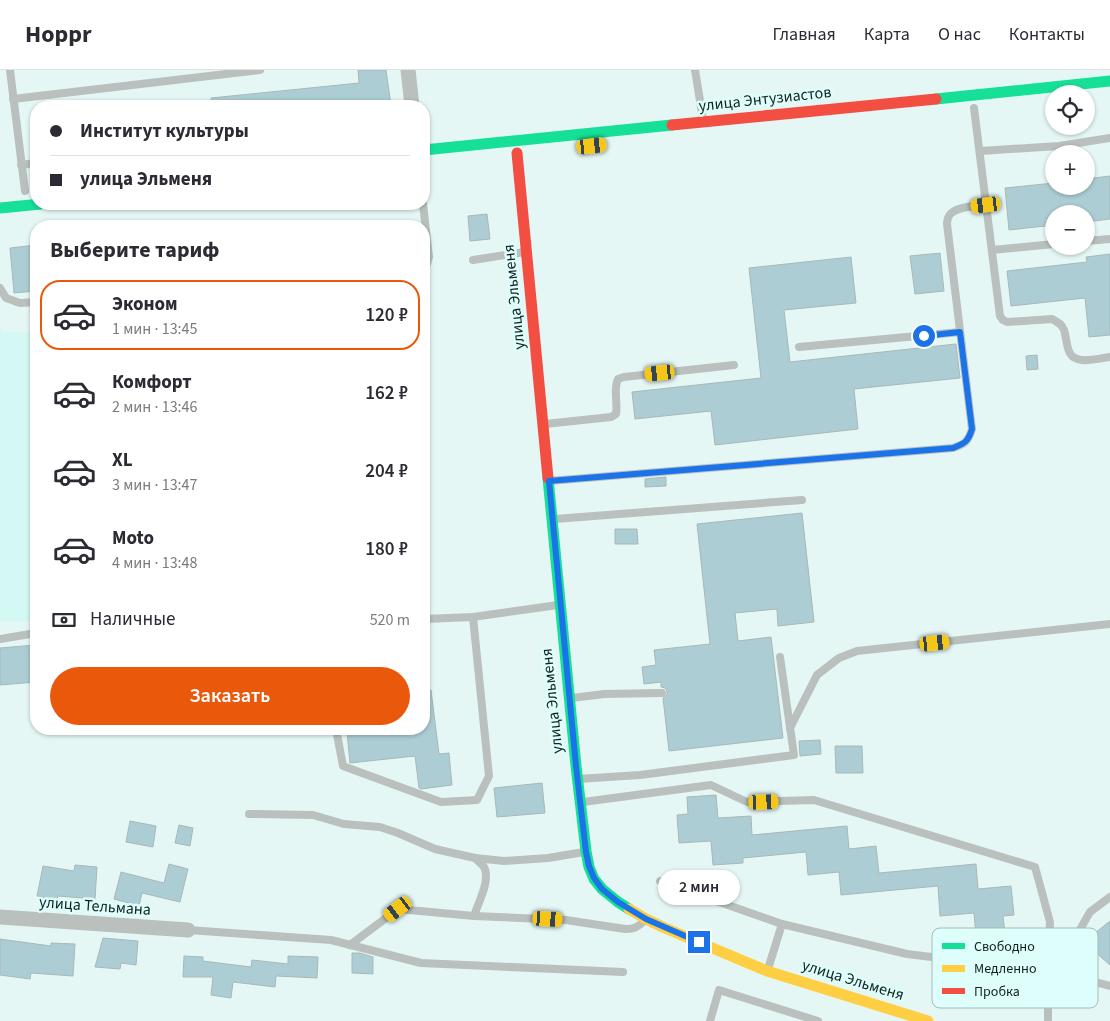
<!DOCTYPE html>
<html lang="ru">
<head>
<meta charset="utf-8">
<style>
  :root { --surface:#fff; --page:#f7f7f7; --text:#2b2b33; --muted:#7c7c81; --line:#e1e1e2; --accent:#ea580c }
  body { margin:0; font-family:"Source Sans 3",sans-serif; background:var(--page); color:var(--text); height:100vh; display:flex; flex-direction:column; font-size:19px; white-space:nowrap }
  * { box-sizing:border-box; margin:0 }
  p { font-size:16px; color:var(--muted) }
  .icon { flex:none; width:28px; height:28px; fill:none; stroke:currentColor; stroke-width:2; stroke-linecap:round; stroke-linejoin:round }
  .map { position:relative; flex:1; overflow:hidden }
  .details { position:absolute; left:30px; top:150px; width:400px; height:515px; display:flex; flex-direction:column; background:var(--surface); border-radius:20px; box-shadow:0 1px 4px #0004 }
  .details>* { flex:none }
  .guide { position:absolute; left:30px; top:30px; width:400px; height:110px; border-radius:20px; box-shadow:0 1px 4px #0004; display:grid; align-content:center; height:110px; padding:0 20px; background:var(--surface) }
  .fabs { position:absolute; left:1045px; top:15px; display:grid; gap:10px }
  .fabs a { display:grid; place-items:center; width:50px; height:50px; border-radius:50%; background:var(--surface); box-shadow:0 1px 4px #0004; font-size:25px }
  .end { position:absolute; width:22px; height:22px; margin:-11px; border:6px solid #1a73e8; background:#fff; box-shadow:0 0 0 2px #fff }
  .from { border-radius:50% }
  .bubble { position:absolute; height:35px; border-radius:18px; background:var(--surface); box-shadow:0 1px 4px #0004; font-size:16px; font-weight:600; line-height:35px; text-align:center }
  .car { position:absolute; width:15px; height:30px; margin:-15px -8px; border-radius:6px; box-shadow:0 0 4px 1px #0007; background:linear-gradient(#f5c518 24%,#345 0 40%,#f5c518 0 76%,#345 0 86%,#f5c518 0) }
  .guide b { display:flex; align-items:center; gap:18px; height:48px; font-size:19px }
  .guide b+b { border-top:1px solid var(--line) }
  .guide i { width:12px; height:12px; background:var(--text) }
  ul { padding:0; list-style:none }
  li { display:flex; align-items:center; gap:15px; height:70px; margin:0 10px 8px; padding:0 10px; border:2px solid transparent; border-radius:20px }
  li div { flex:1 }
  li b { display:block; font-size:19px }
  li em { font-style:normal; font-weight:600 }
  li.selected { border-color:var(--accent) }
  li>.icon { width:45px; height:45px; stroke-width:1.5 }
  h2 { padding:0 20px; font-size:22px; line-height:60px }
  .pay { display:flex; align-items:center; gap:12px; height:55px; padding:0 20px; font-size:19px }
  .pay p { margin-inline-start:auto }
  .cta { display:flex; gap:10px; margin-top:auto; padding:10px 20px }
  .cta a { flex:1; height:58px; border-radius:30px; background:var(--accent); color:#fff; font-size:20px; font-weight:600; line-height:58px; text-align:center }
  header { display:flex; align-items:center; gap:30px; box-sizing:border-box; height:70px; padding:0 25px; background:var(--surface); border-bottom:1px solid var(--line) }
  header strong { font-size:24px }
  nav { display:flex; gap:28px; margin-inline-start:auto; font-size:18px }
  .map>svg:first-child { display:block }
  .built { fill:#d4f8f4 }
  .building { fill:#accdd3; stroke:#a9b8b8 }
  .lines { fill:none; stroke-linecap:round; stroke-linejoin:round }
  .lane { stroke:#b9c0bd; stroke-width:8 }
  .street { stroke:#b9c0bd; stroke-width:15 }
  .fast { stroke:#16e098; stroke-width:11 }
  .slow { stroke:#ffcf43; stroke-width:11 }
  .jam { stroke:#f24e42; stroke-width:11 }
  .route { stroke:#1a73e8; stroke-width:6 }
  .labels { text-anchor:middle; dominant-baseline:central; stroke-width:5; stroke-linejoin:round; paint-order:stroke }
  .street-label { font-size:16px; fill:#132321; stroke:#defefb }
  .key { fill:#defefb; stroke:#a1bcba; stroke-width:1 }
  .key-label { font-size:14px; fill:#132321 }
</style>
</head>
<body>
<header>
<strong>Hoppr</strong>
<nav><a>Главная</a><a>Карта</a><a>О нас</a><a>Контакты</a></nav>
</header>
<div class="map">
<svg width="1110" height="951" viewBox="0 0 1110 951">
  <rect width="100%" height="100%" fill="#e5f7f5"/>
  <path class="built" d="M0,257L4,262L36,263V551L0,552Z"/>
  <g class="building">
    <path d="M358,0H386L391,35L378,36H212L211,28L359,13Z"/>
    <path d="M1110,106V149L1086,152V144H1054V155L1009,160L1005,118L1054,113V116H1086V109Z"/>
    <path d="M487,144L490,169L470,171L468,146Z"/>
    <path d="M36,175V221L14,223L10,178Z"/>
    <path d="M940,183L944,221L915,224L910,186Z"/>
    <path d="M1110,184V265L1089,267L1085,228L1011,236L1007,201L1087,192L1086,187Z"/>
    <path d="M851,187L856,233L784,240L790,292L956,274L960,308L854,319L858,359L715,375L711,341L635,349L632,322L761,308L749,198Z"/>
    <path d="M1037,285L1038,299L1027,300L1026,286Z"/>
    <path d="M666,407V416L645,417V409Z"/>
    <path d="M802,443L814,552L778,556L777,539L735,543L738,571L771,567L783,668L669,681L663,628L667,625V621L665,618L661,617V612L644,614L642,597L656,595L654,580L710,574L697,454Z"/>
    <path d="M615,459H637L638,474H615Z"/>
    <path d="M35,575L36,612L0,615V578Z"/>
    <path d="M431,620L439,684L449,683L452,715L421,719L419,718L415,686L350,693L347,662L379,659H424V621Z"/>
    <path d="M820,670L821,684L800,686L799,671Z"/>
    <path d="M835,676H862L863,703H836Z"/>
    <path d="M542,713L545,743L497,747L494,718Z"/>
    <path d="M716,725L718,748L751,746L752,765L847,756L849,779L876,776L879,803L976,794L978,819L1011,816L1014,845L1003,846L1005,864L976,866L974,843L940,846L938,816L841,825L839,802L808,805L806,782L743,788V793L713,795L711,771L679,773L677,745L688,744L687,727Z"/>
    <path d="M130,751L156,756L153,777L126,772Z"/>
    <path d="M179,755L193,758L190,776L175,773Z"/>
    <path d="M169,794L188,799L180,832L142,823L139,836L114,829L121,802L164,813Z"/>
    <path d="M75,795L97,797L95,829L58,826L57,830L37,826L43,796L74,801Z"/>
    <path d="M1110,851V895L1084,872Z"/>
    <path d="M103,868L138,871L136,895L121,893L120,899L95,897Z"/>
    <path d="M0,869L51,876V873L75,874L73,906L31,903L30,909L0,905Z"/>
    <path d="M352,883H360L373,887V904L352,903Z"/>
    <path d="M184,886L203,887V891L251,897L252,890L288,894V886L318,887L317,908L276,906L275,917L233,912L231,928L211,925L213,907H183Z"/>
  </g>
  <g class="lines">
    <g class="lane">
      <path d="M10,0L25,121"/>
      <path d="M695,0L703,49"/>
      <path d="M13,29L260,0"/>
      <path d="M974,38L1000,246L1003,250L1007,252L1052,249C1057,252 1062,254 1064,260C1068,272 1065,289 1082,290C1091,291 1101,288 1110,287"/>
      <path d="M980,81L1059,76L1110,68"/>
      <path d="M21,95L36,93"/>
      <path d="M423,134L429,187L427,194L424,197"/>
      <path d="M1086,171L1110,169"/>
      <path d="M992,180L1054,174"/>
      <path d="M473,190L525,182"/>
      <path d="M0,218L6,228L20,233L36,232"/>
      <path d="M799,277L960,262"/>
      <path d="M545,354L611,347L616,344C618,332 613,320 618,309L624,307L734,295"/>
      <path d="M549,411L953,378C965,374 968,372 972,359L947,154C947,153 948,146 949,146C954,136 976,136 986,135"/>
      <path d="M555,449L802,430"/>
      <path d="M424,549L473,547L558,535"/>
      <path d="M0,569L36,563"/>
      <path d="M572,628L604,624L662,623"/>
      <path d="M790,658L817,605L839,588L857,581L1110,554"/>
      <path d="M336,659L343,696L441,732L477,730L489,706L473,547"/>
      <path d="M578,709L640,705L794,685L780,587"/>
      <path d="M583,732L711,715L747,732L814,730L1035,797L1050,852L1048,901V951"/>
      <path d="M249,744L313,745L344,754L380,757L398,763L435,779L475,788L504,791L548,788L584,782"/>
      <path d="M660,811L782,854L907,884L1056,902L1110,916"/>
      <path d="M474,846C478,833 491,810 484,797C482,794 478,791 475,788"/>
      <path d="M188,860L331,870L421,893L623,902"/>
      <path d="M350,875L398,839L474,846L566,850L625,859C634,859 639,857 645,850"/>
      <path d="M768,899L782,854"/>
      <path d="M1056,902L1090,842L1110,827"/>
      <path d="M710,951L719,920L818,951"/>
    </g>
    <g class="street">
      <path d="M408,0L412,36"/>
      <path d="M0,847L188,860"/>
    </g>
    <g class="fast">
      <path d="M936,29L1110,11"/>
      <path d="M424,80L672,55"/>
      <path d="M0,138L41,134"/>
      <path d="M548,408L576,696L586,781L589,797L594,809L602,819L618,832L629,839"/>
    </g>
    <path class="slow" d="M629,839L646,849L665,858L767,901L928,951"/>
    <g class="jam">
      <path d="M672,55L936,29"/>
      <path d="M517,83L548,408"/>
    </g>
  </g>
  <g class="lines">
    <path class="route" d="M699,872L646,849L618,832L602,819L594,808L589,796L586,782L576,696L549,411L953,378C965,373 968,372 972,359L960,262L924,266"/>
  </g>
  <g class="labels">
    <g class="street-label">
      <text transform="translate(765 29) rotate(-6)">улица Энтузиастов</text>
      <text transform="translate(514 227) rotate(-96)">улица Эльменя</text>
      <text transform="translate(552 631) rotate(-96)">улица Эльменя</text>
      <text transform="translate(95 836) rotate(4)">улица Тельмана</text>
      <text transform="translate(853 910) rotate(17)">улица Эльменя</text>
    </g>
  </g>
  <rect x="932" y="858" width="166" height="80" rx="8" class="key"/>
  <rect x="942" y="873" width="23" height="6" fill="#16e098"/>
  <rect x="942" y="895" width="23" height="7" fill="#ffcf43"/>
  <rect x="942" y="918" width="23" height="6" fill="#f24e42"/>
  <g class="key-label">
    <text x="974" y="881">Свободно</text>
    <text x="974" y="903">Медленно</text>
    <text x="974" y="926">Пробка</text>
  </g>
</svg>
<div class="fabs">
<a><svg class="icon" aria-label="locate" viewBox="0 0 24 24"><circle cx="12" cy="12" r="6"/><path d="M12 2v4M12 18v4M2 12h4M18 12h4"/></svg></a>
<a>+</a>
<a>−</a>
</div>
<i class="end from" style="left:924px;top:266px"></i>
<i class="end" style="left:699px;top:872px"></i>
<div class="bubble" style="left:658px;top:800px;width:82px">2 мин</div>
<i class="car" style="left:592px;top:76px;rotate:84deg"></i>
<i class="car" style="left:986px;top:135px;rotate:263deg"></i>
<i class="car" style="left:660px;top:303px;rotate:264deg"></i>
<i class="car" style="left:935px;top:573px;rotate:84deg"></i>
<i class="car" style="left:764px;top:732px;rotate:88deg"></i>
<i class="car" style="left:398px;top:839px;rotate:233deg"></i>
<i class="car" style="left:548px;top:849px;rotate:93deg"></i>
<div class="guide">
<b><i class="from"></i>Институт культуры</b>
<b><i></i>улица Эльменя</b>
</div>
<section class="details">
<h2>Выберите тариф</h2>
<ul>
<li class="selected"><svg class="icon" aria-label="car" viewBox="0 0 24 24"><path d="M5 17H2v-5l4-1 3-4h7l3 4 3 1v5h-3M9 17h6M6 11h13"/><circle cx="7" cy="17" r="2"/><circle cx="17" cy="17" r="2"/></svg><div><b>Эконом</b><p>1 мин · 13:45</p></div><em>120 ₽</em></li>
<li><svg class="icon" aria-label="car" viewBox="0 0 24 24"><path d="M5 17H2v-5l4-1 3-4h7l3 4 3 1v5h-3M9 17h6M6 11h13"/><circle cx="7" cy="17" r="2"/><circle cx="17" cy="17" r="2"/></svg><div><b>Комфорт</b><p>2 мин · 13:46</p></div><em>162 ₽</em></li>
<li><svg class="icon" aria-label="car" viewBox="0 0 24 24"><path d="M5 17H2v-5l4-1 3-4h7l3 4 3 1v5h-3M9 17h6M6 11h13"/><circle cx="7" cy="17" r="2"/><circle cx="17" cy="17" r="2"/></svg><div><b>XL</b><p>3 мин · 13:47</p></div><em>204 ₽</em></li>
<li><svg class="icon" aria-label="car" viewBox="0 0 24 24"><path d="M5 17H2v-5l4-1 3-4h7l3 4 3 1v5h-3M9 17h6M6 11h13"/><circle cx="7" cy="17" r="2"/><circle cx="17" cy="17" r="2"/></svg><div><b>Moto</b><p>4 мин · 13:48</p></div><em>180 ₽</em></li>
</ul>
<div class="pay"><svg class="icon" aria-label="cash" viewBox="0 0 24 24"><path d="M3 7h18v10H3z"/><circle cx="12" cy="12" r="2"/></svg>Наличные<p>520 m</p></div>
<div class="cta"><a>Заказать</a></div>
</section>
</div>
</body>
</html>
